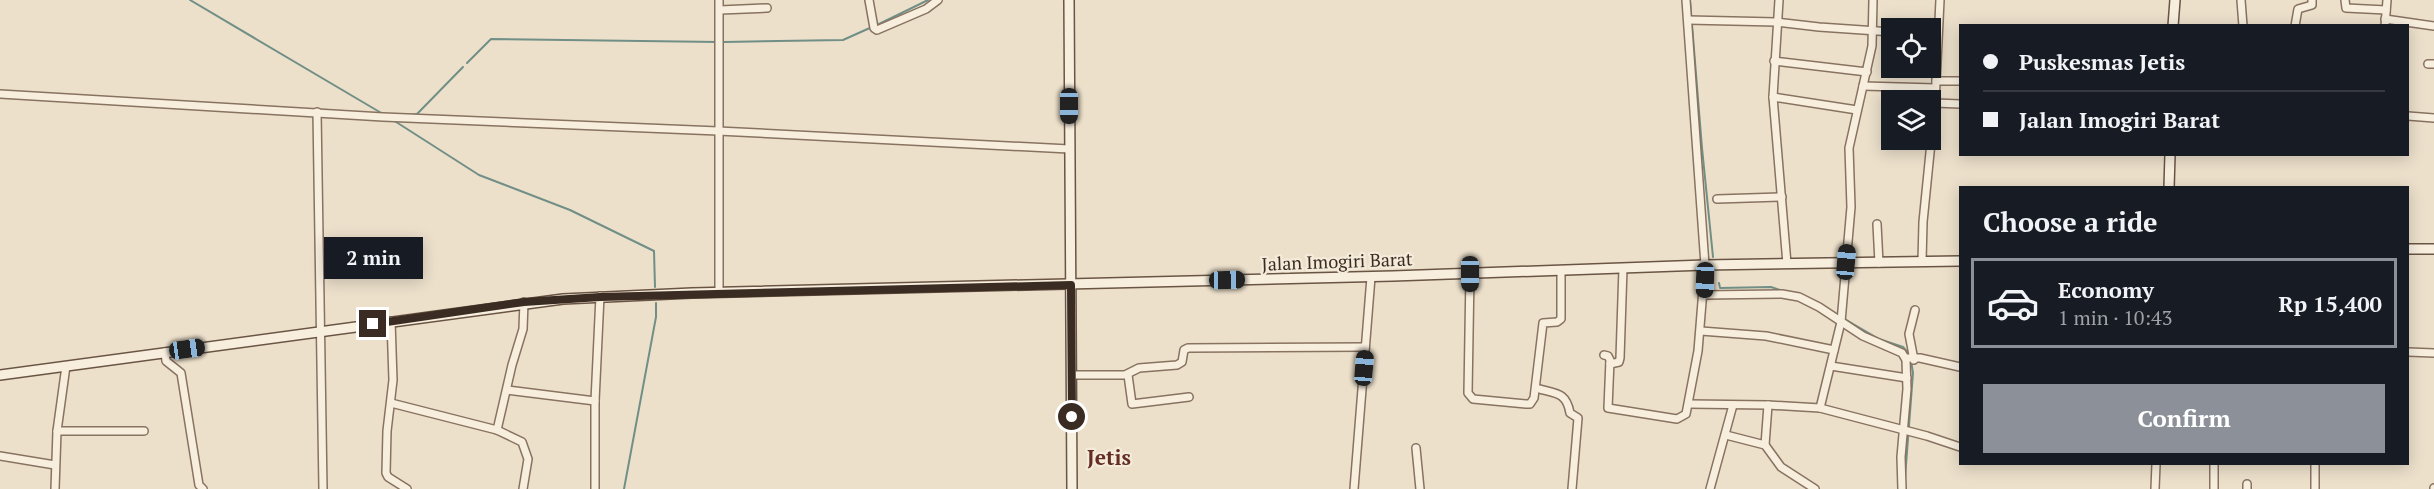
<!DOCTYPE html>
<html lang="en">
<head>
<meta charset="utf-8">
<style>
  :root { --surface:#171b24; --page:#242831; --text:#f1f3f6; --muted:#9ea1a6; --line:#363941; --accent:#8c9099 }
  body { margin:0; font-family:"PT Serif",serif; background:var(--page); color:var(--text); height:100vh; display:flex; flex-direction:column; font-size:22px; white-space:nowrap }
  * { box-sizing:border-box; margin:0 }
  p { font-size:20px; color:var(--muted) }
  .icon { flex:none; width:33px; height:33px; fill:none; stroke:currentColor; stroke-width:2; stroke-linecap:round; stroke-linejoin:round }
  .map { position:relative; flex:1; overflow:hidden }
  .side { position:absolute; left:1959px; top:186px; width:450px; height:279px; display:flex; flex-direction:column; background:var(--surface); border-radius:0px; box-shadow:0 3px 15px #0003 }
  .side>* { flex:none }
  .guide { position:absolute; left:1959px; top:24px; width:450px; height:132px; border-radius:0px; box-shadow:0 3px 15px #0003; display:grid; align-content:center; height:132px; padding:0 24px; background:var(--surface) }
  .fabs { position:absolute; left:1881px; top:18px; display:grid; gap:12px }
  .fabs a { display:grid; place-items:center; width:60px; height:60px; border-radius:0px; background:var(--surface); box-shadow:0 3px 15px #0003; font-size:30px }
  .end { position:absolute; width:27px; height:27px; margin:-14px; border:8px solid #3a2c22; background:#fff; box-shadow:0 0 0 3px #fff }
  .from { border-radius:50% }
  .bubble { position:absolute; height:42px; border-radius:0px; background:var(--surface); box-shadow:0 3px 15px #0003; font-size:20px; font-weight:700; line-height:42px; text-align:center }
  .car { position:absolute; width:18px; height:36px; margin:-18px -9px; border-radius:8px; box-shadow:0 0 4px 2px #0007; background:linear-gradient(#222 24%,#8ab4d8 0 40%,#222 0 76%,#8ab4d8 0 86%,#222 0) }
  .guide b { display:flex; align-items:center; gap:21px; height:57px; font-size:22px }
  .guide b+b { border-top:2px solid var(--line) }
  .guide i { width:15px; height:15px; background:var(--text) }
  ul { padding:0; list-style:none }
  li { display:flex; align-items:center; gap:18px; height:90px; margin:0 12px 9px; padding:0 12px; border:3px solid transparent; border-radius:0px }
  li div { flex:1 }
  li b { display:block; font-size:22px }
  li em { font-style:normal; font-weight:700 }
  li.selected { border-color:var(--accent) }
  li>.icon { width:54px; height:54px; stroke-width:1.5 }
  h2 { padding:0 24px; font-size:27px; line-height:72px }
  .button { display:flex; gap:12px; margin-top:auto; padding:12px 24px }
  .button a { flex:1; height:69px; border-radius:0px; background:var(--accent); color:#fff; font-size:24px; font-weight:700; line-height:69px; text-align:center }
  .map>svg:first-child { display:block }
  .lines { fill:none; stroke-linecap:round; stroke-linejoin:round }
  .stream { stroke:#718f86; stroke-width:2 }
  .street-casing { stroke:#887260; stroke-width:10 }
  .secondary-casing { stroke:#6a5443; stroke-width:12 }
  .street { stroke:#f7eede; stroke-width:7 }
  .secondary { stroke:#f7eede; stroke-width:9 }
  .route { stroke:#3a2c22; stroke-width:8 }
  .labels { text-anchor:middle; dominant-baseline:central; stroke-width:4.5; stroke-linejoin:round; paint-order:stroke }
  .street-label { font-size:18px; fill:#3a2c22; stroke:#f4ebda }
  .quarter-label { font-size:21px; font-weight:bold; fill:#642d24; stroke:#f4ebda }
</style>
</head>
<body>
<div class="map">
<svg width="2434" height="489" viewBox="0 0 2434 489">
  <rect width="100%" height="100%" fill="#ece0cb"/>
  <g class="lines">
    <g class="stream">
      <path d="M190,0L383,114"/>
      <path d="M1690,0L1702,148L1713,257"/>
      <path d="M877,25L928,0"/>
      <path d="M724,42L843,40L872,27"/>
      <path d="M467,63L491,39L718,42"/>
      <path d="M410,115L417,114L463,67"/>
      <path d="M393,120L479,175L570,210L654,251L655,287"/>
      <path d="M1719,283L1720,288L1771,287L1783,291"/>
      <path d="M1829,310L1879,339L1903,347L1910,355"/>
      <path d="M1905,478L1913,373L1911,361"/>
      <path d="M624,489L656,317V303"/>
    </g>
    <defs>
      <g id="street">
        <path d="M869,0L874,28L877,30L926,9L938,0"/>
        <path d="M1779,0L1773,97L1787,264"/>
        <path d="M1873,0L1872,46L1849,148L1851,207L1841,322L1820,408L1927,436L1960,447"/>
        <path d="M2241,0L2243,26"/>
        <path d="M2345,0L2346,8L2386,10"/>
        <path d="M720,10L767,8"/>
        <path d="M2385,19L2434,26"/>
        <path d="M1688,20L1776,22L1819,27L1892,32"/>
        <path d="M2295,26L2298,9L2312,5V0"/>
        <path d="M2385,26L2387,0"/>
        <path d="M1774,61L1867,72"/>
        <path d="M2428,64H2434"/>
        <path d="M1936,81H1960"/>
        <path d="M1863,86L1935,88"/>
        <path d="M0,94L383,117L718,131L1069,149"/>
        <path d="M1773,97L1857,110"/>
        <path d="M1935,103L1960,104"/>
        <path d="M317,112L323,489"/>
        <path d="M2408,116L2434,118"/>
        <path d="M1717,199L1782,197"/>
        <path d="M1877,224L1879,263"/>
        <path d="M1922,262L1923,222L1935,103L1940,0"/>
        <path d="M1470,274L1468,393L1473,399L1526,404H1530L1534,398L1543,323L1557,322L1561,319V270"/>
        <path d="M719,293V0"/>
        <path d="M1704,295L1782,294L1799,297L1819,307L1863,336L1902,353L1906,360L1907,389L1901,457L1902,489"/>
        <path d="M391,321L393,380L387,431L386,473L388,477L407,489"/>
        <path d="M1701,331L1766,336L1834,350"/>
        <path d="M165,352L166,361L181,373L199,485L203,489"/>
        <path d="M2408,352L2434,353"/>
        <path d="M1604,355L1608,356L1610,360L1608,408L1677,419L1686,414L1698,351L1705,265L1686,0"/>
        <path d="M1906,358H1920L1960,367"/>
        <path d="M1914,360L1909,334L1915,310"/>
        <path d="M1610,364L1619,362L1620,358L1623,268"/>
        <path d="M1831,366L1907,378"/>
        <path d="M1071,375H1125L1139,368L1177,365L1182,362L1184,350L1188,348L1365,347"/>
        <path d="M1128,375L1132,404L1189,397"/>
        <path d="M1536,388C1555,394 1566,391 1570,413L1578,418L1572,489"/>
        <path d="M507,390L595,401"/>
        <path d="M391,403L497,430L522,442L528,459L523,489"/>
        <path d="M1689,404L1768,405L1820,408"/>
        <path d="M497,430L512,365L523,329L524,302"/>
        <path d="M57,431H144"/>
        <path d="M1726,435L1765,445L1781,467L1815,489"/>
        <path d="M1765,445L1768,405"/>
        <path d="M1416,448L1420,489"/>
        <path d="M0,456L55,465"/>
        <path d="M55,489L57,431L66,366"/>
        <path d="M595,489V401L600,296"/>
        <path d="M1354,489L1371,277"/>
        <path d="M1710,489L1733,405"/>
        <path d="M2155,489L2156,464"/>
        <path d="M2214,489V464"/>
        <path d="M2247,489V484"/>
        <path d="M2315,489V464"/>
        <path d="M2434,489V488"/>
      </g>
      <g id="secondary">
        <path d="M1069,0L1072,489"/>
        <path d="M2173,26L2175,0"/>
        <path d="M2169,188L2170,154"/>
        <path d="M2408,249H2434"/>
        <path d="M0,375L563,299L692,293L1393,276L1705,265L1960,261"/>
      </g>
    </defs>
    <use href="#street" class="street-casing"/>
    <use href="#secondary" class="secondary-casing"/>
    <use href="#street" class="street"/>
    <use href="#secondary" class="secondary"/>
  </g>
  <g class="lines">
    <path class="route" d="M373,324L524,302L600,297L1071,285L1072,417"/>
  </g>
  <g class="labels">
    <g class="street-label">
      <text transform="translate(1337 261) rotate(-2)">Jalan Imogiri Barat</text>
    </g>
    <g class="quarter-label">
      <text x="1109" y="457">Jetis</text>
    </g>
  </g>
</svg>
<div class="fabs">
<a><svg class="icon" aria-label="locate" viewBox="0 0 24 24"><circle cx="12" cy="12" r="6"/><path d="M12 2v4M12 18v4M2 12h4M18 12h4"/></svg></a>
<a><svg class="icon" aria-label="layers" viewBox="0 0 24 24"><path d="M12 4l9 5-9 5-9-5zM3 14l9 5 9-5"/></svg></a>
</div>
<i class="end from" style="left:1072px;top:417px"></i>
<i class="end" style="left:373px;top:324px"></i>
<div class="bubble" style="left:324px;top:237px;width:99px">2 min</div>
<i class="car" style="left:1069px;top:106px;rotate:180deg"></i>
<i class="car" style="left:1846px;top:262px;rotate:5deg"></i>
<i class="car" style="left:1470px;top:274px;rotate:180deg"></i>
<i class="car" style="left:1227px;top:280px;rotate:89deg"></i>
<i class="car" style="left:1705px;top:280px;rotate:182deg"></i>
<i class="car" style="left:187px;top:349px;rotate:82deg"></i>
<i class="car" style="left:1364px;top:368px;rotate:5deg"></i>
<div class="guide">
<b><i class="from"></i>Puskesmas Jetis</b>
<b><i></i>Jalan Imogiri Barat</b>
</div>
<section class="side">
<h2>Choose a ride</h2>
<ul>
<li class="selected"><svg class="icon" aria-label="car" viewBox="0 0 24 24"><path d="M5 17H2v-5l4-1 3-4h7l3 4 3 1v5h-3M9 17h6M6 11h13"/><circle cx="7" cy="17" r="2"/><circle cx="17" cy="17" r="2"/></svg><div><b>Economy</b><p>1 min · 10:43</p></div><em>Rp 15,400</em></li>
</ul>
<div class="button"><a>Confirm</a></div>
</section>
</div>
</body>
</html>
